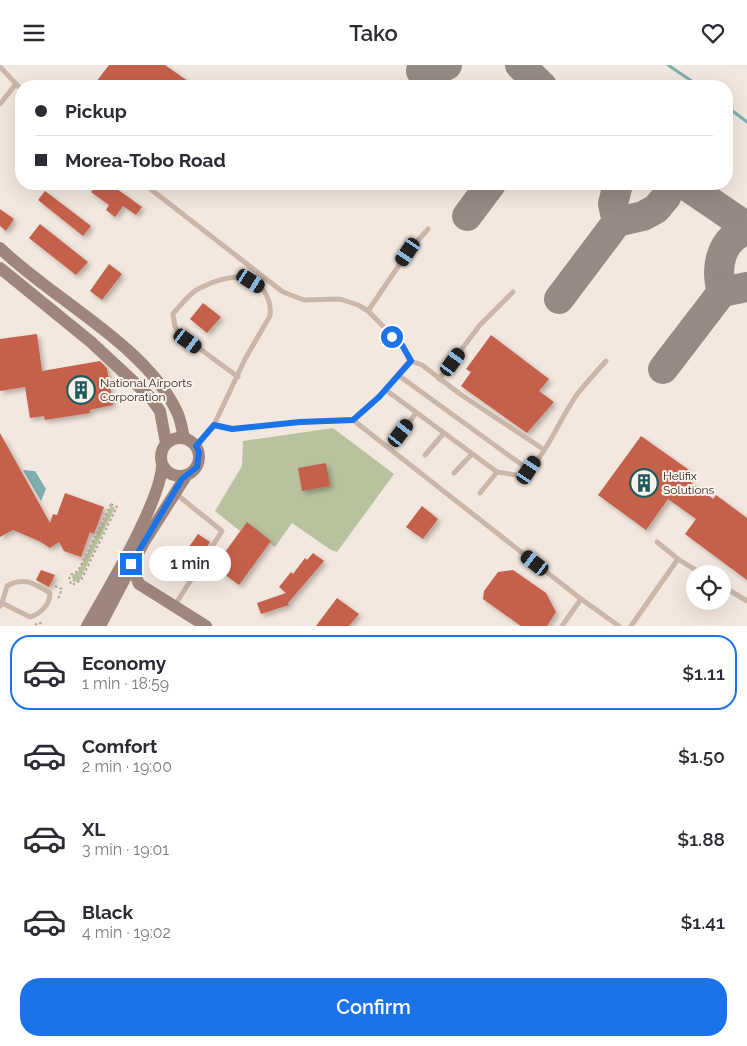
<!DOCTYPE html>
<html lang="en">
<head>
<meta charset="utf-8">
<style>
  :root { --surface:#fff; --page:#f2f2f3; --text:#2b2b33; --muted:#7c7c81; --line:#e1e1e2; --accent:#1a73e8 }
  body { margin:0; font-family:Raleway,sans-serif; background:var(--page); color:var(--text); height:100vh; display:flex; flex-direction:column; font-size:19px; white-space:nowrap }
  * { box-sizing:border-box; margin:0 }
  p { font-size:16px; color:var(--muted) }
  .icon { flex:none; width:28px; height:28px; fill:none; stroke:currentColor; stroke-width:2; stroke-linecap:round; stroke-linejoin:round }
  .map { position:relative; height:561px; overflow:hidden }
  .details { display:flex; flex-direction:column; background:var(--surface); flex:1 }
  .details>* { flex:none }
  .hud { position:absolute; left:15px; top:15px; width:718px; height:110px; border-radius:20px; box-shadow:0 5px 20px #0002; display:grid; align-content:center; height:110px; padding:0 20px; background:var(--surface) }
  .fabs { position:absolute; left:686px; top:500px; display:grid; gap:10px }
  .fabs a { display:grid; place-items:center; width:45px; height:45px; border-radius:50%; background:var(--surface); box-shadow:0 5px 20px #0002; font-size:25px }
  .end { position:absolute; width:22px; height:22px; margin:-11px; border:6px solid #1a73e8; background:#fff; box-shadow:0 0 0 2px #fff }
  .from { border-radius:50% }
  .bubble { position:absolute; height:35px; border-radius:18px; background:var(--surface); box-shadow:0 5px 20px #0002; font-size:16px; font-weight:600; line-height:35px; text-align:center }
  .car { position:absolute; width:15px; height:30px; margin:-15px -8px; border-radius:6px; box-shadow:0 0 4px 1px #0007; background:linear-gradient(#222 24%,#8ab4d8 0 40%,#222 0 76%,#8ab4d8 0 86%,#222 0) }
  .hud b { display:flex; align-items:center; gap:18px; height:48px; font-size:19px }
  .hud b+b { border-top:1px solid var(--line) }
  .hud i { width:12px; height:12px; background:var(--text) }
  ul { padding:9px 0 0; list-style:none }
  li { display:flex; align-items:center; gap:15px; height:75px; margin:0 10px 8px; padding:0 10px; border:2px solid transparent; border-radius:20px }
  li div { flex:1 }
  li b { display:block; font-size:19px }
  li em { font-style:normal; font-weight:600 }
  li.on { border-color:var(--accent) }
  li>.icon { width:45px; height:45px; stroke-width:1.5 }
  .primary-button { display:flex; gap:10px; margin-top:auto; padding:10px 20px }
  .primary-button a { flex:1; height:58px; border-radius:20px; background:var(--accent); color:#fff; font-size:20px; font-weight:600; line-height:58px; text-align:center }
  header { display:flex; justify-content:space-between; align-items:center; height:65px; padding:0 20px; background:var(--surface); font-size:22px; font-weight:600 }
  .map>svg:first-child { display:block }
  .green { fill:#b8c29e }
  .water { fill:#7eafae }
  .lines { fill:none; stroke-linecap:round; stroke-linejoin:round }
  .stream { stroke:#7eafae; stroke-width:3 }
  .taxiway { stroke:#968a84; stroke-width:30 }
  .building { fill:#c5604b; filter:url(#shadow) }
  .path { stroke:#b7a194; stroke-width:2; stroke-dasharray:2.5 2.5; stroke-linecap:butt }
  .lane { stroke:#cbb7aa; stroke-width:5 }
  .secondary { stroke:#9f867c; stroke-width:12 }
  .route { stroke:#1a73e8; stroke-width:6 }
  .labels { text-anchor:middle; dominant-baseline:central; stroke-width:4; stroke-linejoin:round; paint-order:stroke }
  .poi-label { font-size:12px; fill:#382d2a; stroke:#faf2eb; text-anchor:start }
</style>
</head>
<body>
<header><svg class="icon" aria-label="menu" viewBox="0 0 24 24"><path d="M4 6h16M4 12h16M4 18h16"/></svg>Tako<svg class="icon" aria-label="heart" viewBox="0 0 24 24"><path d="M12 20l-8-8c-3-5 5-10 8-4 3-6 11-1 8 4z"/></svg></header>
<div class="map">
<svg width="747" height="561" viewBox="0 0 747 561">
  <defs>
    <filter id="shadow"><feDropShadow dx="3" dy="3" stdDeviation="2.5" flood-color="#0004"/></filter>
  </defs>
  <rect width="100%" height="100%" fill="#f3e8df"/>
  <g class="green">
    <path d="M333,363L394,409L337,487L331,485L292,458L275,482L247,458L240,466L215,446L242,401L243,376Z"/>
    <path d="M111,441L115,443L81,512L79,516L73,517L72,510L78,507Z"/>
  </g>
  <path class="water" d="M23,405L35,406L46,424L41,436Z"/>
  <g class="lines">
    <g class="stream">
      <path d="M668,0L699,21"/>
      <path d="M726,41L747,57"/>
    </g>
    <g class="taxiway">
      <path d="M520,0L542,21"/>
      <path d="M421,6L436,5L447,0"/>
      <path d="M684,119L747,162"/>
      <path d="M467,151L491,119"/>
      <path d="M617,157L613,139L618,119"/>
      <path d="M722,227C715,203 720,174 747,165"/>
      <path d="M559,234L617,157L643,151L656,144L666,132L671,119"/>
      <path d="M663,304L722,227L747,222"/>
    </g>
  </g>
  <g class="building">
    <path d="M109,0H165L195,21H93Z"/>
    <path d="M85,119H110L142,142L136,150L123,141L115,152L106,145L109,140L91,127L93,125Z"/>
    <path d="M45,126L91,161L83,171L38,135Z"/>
    <path d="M0,144L14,154L6,166L0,161Z"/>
    <path d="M40,159L88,197L76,210L29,173Z"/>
    <path d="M109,199L122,209L102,235L90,226Z"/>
    <path d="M203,238L221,252L207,268L190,254Z"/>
    <path d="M37,269L42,306L100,296L107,303L113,340L90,345V348L45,355L44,351L30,353L25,322L0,326V274Z"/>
    <path d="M491,270L549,314L539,326L554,337L527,368L461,321L471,307L466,304Z"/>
    <path d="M0,368L50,458L53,449L57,450L65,428L104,442L94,469L90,467L81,492L64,486L59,477L50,483L39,476L13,465L0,472Z"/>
    <path d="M641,371L689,405L684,412L713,434L716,430L747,453V515L685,469L696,454L668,434L646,465L598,430Z"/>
    <path d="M326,398L330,421L302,426L298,403Z"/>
    <path d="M422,441L438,454L423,474L406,462Z"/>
    <path d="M247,457L271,476L239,520L213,501L211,503L206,500L217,482L225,487Z"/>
    <path d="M198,469L210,477L199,495L186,486Z"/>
    <path d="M313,488L324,496L288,538L289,540L261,549L257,538L286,528L279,522L291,507L293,509L305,493L307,495Z"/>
    <path d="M41,505L55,510L49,522L36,515Z"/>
    <path d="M513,505L546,528L556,547L547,561H521L483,534L484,526L498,507Z"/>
    <path d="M337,533L359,549L349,561H316Z"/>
  </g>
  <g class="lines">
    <g class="path">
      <path d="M111,439L117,442L81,515L72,520L69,515L70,510L78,506Z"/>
      <path d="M55,521L62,524L58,534"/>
      <path d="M35,559L38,560L43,556"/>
    </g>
    <g class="lane">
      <path d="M0,2L21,24"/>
      <path d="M0,39L16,19"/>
      <path d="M144,119L283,227L304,235L340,234L358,240L368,246L402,280L411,294L379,332L353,355L300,357L233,364L214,360"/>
      <path d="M368,246L408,187L428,164"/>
      <path d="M411,296L422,300L460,329L543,384"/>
      <path d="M398,310L529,405"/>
      <path d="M439,314L480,260L513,227"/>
      <path d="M386,325L497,407L522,411C547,391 559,354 578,328C587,317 597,306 606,296"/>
      <path d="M353,355L581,534L619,561"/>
      <path d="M401,368L416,348"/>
      <path d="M196,381L214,360L245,294L270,251C272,234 262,216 244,213C230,210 210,218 198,224C189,229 180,241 173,249L175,262L180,269L238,312"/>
      <path d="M425,390L444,368"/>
      <path d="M454,408L472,389"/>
      <path d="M480,428L497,407"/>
      <path d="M657,477L678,494L702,509"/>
      <path d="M722,521L747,536"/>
      <path d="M175,540L222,466L175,428"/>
      <path d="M0,541L2,538L30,552C40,549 50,540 50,528C35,519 24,511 7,521L2,538"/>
      <path d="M562,561L581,534"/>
      <path d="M631,561L678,494"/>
    </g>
    <g class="secondary">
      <path d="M0,183C52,234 146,280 177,347C181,355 182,365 184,373"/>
      <path d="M0,203L91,277L150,332L160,346L166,378"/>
      <circle cx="180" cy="392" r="19"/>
      <path d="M131,499L139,519L206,561"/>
      <path d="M87,561C107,526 160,438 162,401"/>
      <path d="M100,561L144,477L186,411"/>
    </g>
  </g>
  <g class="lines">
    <path class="route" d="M131,499L182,414L197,402L199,387L196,381L214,360L232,364L300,357L353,355L379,332L411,296L402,280L392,272"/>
  </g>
  <defs>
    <symbol id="building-ring" viewBox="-11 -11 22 22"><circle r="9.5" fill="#faf2eb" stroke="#1f5a5a" stroke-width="1.5"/><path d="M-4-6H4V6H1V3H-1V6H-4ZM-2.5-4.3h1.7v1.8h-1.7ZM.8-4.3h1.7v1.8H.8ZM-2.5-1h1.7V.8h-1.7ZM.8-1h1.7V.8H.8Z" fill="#1f5a5a"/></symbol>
  </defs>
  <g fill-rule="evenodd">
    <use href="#building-ring" x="65" y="309" width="32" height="32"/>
    <use href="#building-ring" x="628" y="402" width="32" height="32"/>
  </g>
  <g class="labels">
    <g class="poi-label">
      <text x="100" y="318">National Airports<tspan x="100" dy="14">Corporation</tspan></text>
      <text x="663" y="411">Helifix<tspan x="663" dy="14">Solutions</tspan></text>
    </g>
  </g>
</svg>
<div class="fabs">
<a><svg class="icon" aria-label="locate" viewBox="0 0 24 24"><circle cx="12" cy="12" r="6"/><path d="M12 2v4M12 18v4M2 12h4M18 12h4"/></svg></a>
</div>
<i class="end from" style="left:392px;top:272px"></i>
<i class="end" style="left:131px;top:499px"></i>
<div class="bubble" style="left:149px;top:481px;width:82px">1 min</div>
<i class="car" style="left:408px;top:187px;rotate:214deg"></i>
<i class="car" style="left:251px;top:216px;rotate:122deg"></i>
<i class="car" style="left:188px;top:276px;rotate:126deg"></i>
<i class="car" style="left:453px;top:297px;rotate:36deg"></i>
<i class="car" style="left:401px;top:368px;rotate:37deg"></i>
<i class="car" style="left:529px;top:405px;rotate:34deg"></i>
<i class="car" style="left:535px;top:498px;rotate:308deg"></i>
<div class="hud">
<b><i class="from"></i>Pickup</b>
<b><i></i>Morea-Tobo Road</b>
</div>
</div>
<section class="details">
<ul>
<li class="on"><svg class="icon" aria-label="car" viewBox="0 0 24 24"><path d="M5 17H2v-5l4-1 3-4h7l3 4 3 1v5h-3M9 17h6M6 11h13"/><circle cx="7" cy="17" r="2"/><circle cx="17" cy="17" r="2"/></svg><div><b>Economy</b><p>1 min · 18:59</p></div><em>$1.11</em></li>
<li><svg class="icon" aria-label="car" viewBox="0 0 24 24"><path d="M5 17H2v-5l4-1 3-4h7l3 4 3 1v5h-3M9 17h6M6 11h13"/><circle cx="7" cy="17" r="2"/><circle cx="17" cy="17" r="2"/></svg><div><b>Comfort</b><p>2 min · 19:00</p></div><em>$1.50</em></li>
<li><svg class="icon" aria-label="car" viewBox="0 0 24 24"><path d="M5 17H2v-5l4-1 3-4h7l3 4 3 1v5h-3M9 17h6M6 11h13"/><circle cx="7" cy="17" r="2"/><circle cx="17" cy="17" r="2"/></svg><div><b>XL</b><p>3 min · 19:01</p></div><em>$1.88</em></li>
<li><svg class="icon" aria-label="car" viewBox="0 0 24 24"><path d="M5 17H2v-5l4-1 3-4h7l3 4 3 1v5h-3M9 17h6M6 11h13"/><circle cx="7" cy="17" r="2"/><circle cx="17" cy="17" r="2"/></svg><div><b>Black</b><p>4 min · 19:02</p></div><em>$1.41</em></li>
</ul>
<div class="primary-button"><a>Confirm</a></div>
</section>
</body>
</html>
